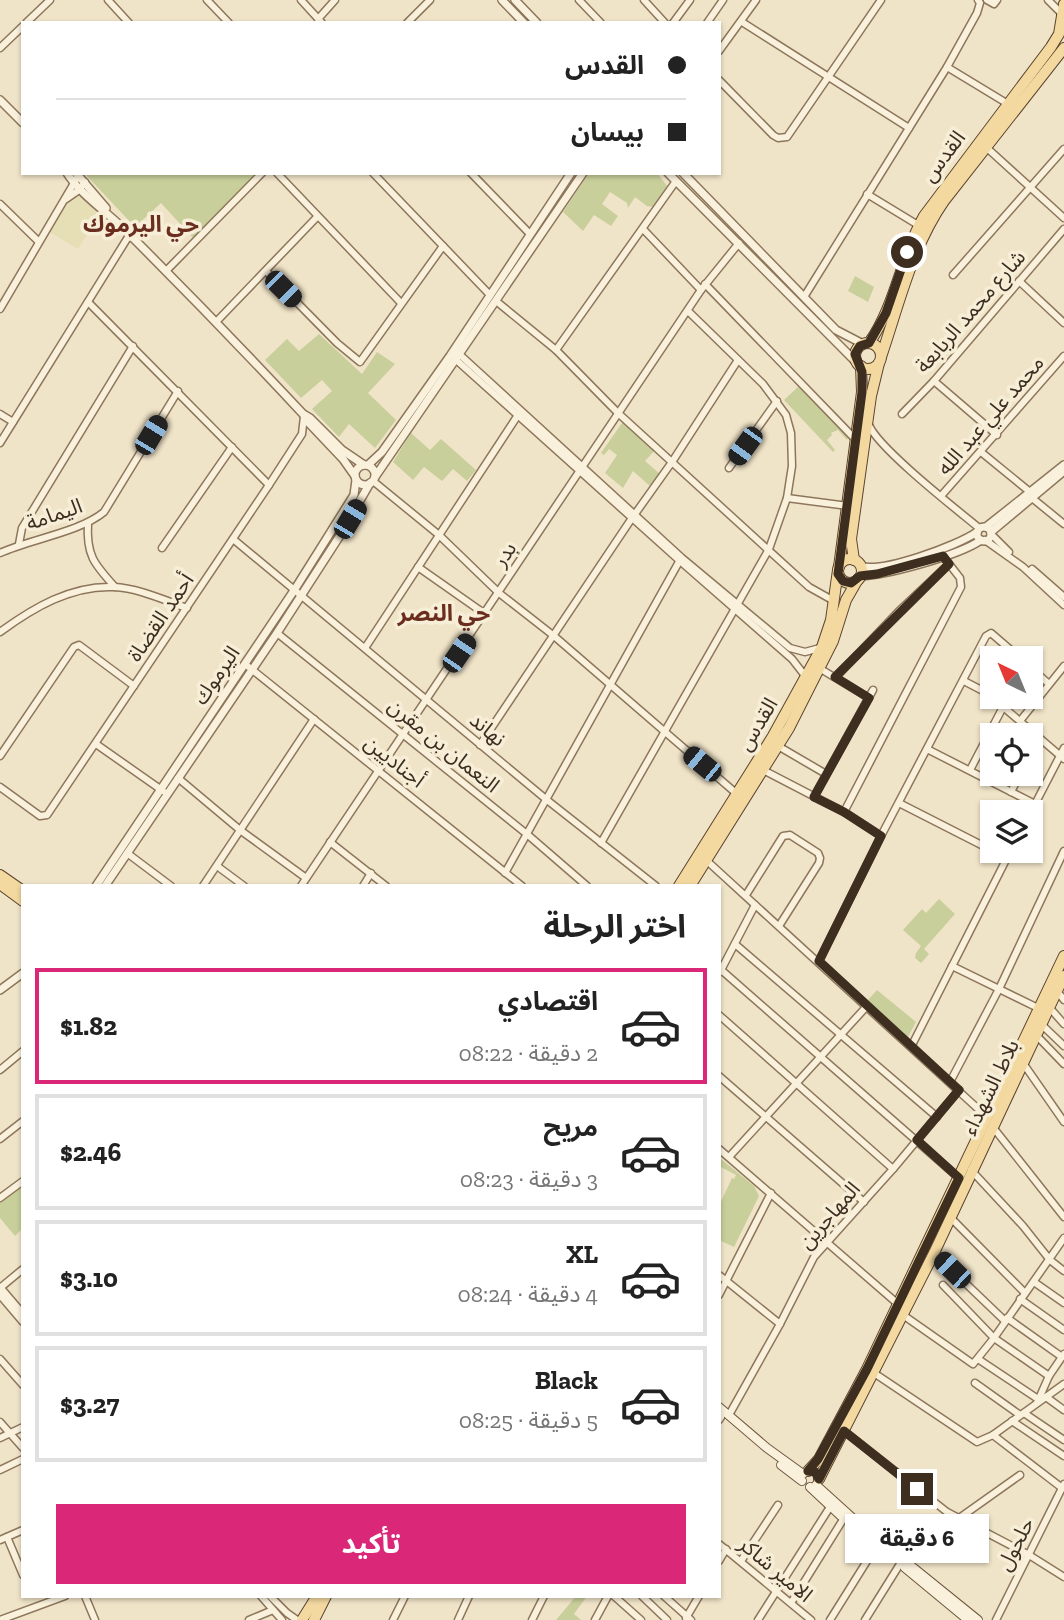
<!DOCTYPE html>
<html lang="ar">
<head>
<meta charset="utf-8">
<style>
  :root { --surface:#fff; --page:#f6f6f6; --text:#222; --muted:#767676; --line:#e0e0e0; --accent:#db2777 }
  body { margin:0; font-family:"Zilla Slab","Noto Sans Arabic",serif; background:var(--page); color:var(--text); direction:rtl; height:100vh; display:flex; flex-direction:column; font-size:26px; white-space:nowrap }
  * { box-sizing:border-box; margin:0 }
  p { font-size:23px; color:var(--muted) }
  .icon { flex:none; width:38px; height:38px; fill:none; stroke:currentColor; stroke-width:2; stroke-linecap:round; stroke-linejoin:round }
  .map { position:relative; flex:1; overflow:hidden; direction:ltr }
  .side { position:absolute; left:21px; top:884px; width:700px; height:714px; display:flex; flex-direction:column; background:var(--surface); border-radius:0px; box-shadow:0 2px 5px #0004; direction:rtl }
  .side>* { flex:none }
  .top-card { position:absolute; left:21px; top:21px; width:700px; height:154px; border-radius:0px; box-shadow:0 2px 5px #0004; direction:rtl; display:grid; align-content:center; height:154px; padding:0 35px; background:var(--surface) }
  .needle { width:46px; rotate:317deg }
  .fabs { position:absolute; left:980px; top:646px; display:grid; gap:14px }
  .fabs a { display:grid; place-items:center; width:63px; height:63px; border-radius:0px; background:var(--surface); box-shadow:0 2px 5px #0004; font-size:35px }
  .end { position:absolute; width:32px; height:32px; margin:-16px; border:9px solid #3d2e20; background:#fff; box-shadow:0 0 0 4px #fff }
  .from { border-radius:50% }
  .bubble { position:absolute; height:49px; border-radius:0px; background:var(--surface); box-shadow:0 2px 5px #0004; font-size:23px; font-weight:700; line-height:49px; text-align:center; direction:rtl }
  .car { position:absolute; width:21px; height:42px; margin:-21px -10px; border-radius:9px; box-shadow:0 0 5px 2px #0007; background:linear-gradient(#222 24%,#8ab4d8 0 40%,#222 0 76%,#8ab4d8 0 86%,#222 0) }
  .top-card b { display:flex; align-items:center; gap:24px; height:66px; font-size:26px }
  .top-card b+b { border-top:2px solid var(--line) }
  .top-card i { width:18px; height:18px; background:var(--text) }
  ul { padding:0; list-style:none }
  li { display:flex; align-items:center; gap:21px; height:116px; margin:0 14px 10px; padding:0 21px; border:4px solid var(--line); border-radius:0px }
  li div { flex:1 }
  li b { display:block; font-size:26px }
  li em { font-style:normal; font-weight:700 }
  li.current { border-color:var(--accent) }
  li>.icon { width:63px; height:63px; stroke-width:1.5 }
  h2 { padding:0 35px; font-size:32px; line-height:84px }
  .button { display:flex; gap:14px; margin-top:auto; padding:14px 35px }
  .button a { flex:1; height:80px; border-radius:0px; background:var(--accent); color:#fff; font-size:28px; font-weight:700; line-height:80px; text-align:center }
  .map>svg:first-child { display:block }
  .farmland { fill:#e6deb5 }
  .green { fill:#c9cf9b }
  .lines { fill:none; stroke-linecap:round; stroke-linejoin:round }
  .minor-casing { stroke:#8d765c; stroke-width:9 }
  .tertiary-casing { stroke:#8d765c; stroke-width:10 }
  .secondary-casing { stroke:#6f573f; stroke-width:10 }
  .primary-casing { stroke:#5b4430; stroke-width:12 }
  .minor { stroke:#faf1dc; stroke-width:6 }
  .tertiary { stroke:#faf1dc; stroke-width:7 }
  .secondary { stroke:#faf1dc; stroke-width:8 }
  .primary { stroke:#f3d9a0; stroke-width:10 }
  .route { stroke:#3d2e20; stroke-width:9 }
  .labels { text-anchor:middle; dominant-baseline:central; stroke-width:7; stroke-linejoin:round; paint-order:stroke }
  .street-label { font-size:21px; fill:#3d2e20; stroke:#f7eed8 }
  .neighbourhood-label { font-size:23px; font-weight:bold; fill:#6b2e1e; stroke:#f7eed8 }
</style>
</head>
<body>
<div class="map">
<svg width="1064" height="1620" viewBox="0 0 1064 1620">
  <rect width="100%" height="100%" fill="#f0e4c8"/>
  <path class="farmland" d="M81,196L99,215L78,249L46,230L66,199Z"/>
  <g class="green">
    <path d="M84,173H256L194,239L161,203L135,227Z"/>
    <path d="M589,173H657L667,186L654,207L647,206L635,197L628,208L627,203L610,192L602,204L618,216L611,226L594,215L583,231L563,212Z"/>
    <path d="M855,276L874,287L868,302L848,291Z"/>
    <path d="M319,334L362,374L377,352L395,364L368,393L396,420L375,448L349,424L339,437L312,409L332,391L322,380L301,398L265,360L287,339L299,351Z"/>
    <path d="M799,386L849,435L847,440L838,430L831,433L832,435L827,440L835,450L833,452L784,400Z"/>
    <path d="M622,423L628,425L656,449L645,461L660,474L651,487L633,471L623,488L605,473L617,455L609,449L604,455L601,453Z"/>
    <path d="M411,433L430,450L441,439L476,470L467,481L453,469L442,481L424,467L413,480L393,462Z"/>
    <path d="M939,899L955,914L924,949L929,954L921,963L915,958L916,953L921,946L903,930L922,909L926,913Z"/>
    <path d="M877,990L916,1022L908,1037L868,1000Z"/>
    <path d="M721,1159L754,1186L759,1196L734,1247L719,1240V1206L732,1178L734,1179L736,1175L719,1166Z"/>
    <path d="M23,1183V1228L15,1236L0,1218V1201Z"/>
    <path d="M576,1596H587L574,1614L581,1620H556Z"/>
  </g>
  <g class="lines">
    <defs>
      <g id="minor">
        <path d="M108,0L129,23"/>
        <path d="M207,0L229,23"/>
        <path d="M301,0L322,23"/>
        <path d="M579,0L601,23"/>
        <path d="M644,0L665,23"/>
        <path d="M987,0L994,4L997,0"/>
        <path d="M1048,0L1062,14"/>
        <path d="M318,19L335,0"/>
        <path d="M742,22L909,128"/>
        <path d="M26,23L50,0"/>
        <path d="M407,23L430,0"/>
        <path d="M673,23L690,0"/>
        <path d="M707,23L723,0"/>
        <path d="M0,48L23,26"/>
        <path d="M719,51L756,0"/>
        <path d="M947,67L1008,104"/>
        <path d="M719,80L773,135L778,138L787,137L881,0"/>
        <path d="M987,148L1064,218"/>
        <path d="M277,173L401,303"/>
        <path d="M373,173L490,295"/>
        <path d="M471,173L530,234"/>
        <path d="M867,194L918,225"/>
        <path d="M66,199L79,190L85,182"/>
        <path d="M0,204L38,241"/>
        <path d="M643,229L701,290"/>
        <path d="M166,271L262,173"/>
        <path d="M266,271L337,343L360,362L443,246"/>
        <path d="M953,275L1064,149"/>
        <path d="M1019,281L1064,323"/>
        <path d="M705,284L856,440"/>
        <path d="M804,297L947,67L977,13L980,3L978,0"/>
        <path d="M496,301L556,350L618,413L809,587L834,601"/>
        <path d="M88,302L269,485"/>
        <path d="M0,309L77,178"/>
        <path d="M216,322L317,217"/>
        <path d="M556,350L676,181"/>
        <path d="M458,353L682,558L790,648L805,652L820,648"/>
        <path d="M454,358L680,561L792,659L806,677"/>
        <path d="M934,381L997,435"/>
        <path d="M0,414L13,422"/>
        <path d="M902,414L934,381L1064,229"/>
        <path d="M869,425C878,448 956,509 979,528"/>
        <path d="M0,443L130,234"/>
        <path d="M981,452L1030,492"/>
        <path d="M729,468L777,401"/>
        <path d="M373,481L439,535L499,593L554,636L737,794"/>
        <path d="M941,496L1064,356"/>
        <path d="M787,498L848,506"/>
        <path d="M1032,498L1064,524"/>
        <path d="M635,514L672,462L738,360"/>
        <path d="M88,523C86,555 94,564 115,587"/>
        <path d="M991,534L1009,552"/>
        <path d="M233,539L547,800L656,886"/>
        <path d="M985,540L1023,567L1064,605"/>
        <path d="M19,544L22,528L133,346"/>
        <path d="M162,548L232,447"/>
        <path d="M0,553C31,539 80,532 104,512L178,391"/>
        <path d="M418,567L485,614"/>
        <path d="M1032,569L1064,597"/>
        <path d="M0,632C33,608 71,585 114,587C138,588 164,600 187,608"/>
        <path d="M277,633L528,835L587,886"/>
        <path d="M365,648L518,415"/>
        <path d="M245,664L522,886"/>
        <path d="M819,668L869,698"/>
        <path d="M1031,668L1049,684"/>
        <path d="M836,677L898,612L949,564"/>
        <path d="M964,681L987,693L1064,759"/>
        <path d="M1020,721L1064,666"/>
        <path d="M96,744L163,791"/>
        <path d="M480,745L632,518"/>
        <path d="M778,746L826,774"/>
        <path d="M927,749L1035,804"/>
        <path d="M1031,750L1037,736"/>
        <path d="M0,756L74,647L79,645L134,686"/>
        <path d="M763,770L844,812L881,836"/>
        <path d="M970,770L1003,707"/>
        <path d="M178,778L240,830L306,878"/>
        <path d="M0,787L40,816L47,815L269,485L302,434L304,416"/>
        <path d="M1011,792L1020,774"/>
        <path d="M814,797L873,690"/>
        <path d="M899,803L1007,858"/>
        <path d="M844,812L961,587L960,578L943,556"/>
        <path d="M1031,812L1064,748"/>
        <path d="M330,842L386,886"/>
        <path d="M601,843L769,549L787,498L792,466L791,433L786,415L763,384L688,311"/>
        <path d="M127,853L171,886"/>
        <path d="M706,860L987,1117"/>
        <path d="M217,866L244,886"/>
        <path d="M505,873L680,560"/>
        <path d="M203,886L314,719"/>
        <path d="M301,886L701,290L739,243"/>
        <path d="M363,886L371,873"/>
        <path d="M746,895L783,836L790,835L818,853L820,858L819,863L779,926"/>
        <path d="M735,944L937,1117"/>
        <path d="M819,961L881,836L986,636L991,633L1020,658"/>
        <path d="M952,966L1040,1009"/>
        <path d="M719,968L959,1178"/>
        <path d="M720,972L755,905"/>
        <path d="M1057,991L1064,1000"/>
        <path d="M1049,1007L1064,1024"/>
        <path d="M719,1015L893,1169"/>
        <path d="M1041,1024L1064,1046"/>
        <path d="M1036,1035L1064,1064"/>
        <path d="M911,1047L1011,850"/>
        <path d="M1023,1063L1064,1122"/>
        <path d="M0,1070L23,1051"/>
        <path d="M719,1076L864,1202"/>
        <path d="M950,1082L999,989L1064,851"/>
        <path d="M992,1126L1064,1217"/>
        <path d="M0,1139L23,1121"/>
        <path d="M719,1149L898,1304"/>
        <path d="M729,1157L867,1006"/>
        <path d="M971,1170L1023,1226L1050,1260L1064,1271"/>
        <path d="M0,1198L23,1181"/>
        <path d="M950,1217L1025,1293"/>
        <path d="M934,1253L1005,1321"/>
        <path d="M719,1275L780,1324"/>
        <path d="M1034,1282L1064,1303"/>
        <path d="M943,1285L994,1338L1049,1376"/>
        <path d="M0,1287L23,1314"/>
        <path d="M0,1288L23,1269"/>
        <path d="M0,1295L23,1322"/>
        <path d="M719,1295L771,1193"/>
        <path d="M1020,1299L1064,1330"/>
        <path d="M903,1315L973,1364L994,1338L1064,1238"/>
        <path d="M1007,1318L1062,1357"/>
        <path d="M0,1359L23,1385"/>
        <path d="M978,1359L1038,1399"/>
        <path d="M871,1371L977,1442L993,1435L1064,1384"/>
        <path d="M975,1383L1020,1415"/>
        <path d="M1046,1397L1064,1410"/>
        <path d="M1037,1403L1049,1376L1064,1354"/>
        <path d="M1024,1413L1064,1440"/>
        <path d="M729,1415L780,1324L814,1257L893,1169L959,1090"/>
        <path d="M719,1420L721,1417"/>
        <path d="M1012,1421L1064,1456"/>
        <path d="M0,1422L23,1448"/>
        <path d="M844,1431L947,1512L1029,1555L1064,1577"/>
        <path d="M993,1435L1062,1488"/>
        <path d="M0,1438L23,1427"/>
        <path d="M0,1470L23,1459"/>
        <path d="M958,1519L1020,1475"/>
        <path d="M7,1537L23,1575"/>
        <path d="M0,1540L23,1530"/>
        <path d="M719,1544L811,1620"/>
        <path d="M719,1561L726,1549"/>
        <path d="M741,1561L778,1505"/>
        <path d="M85,1596L95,1620"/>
        <path d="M261,1596L282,1620"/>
        <path d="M270,1596L287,1613L297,1620"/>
        <path d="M614,1596L641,1620"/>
        <path d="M642,1596L667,1620"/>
        <path d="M664,1596L691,1620"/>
        <path d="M791,1603L844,1518"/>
        <path d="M686,1618L699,1596"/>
        <path d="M0,1620L65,1596"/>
        <path d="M249,1620L273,1610"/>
        <path d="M393,1620L405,1596"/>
        <path d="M458,1620L469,1596"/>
        <path d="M532,1620L544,1596"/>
        <path d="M595,1620L608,1596"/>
        <path d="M758,1620L830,1507"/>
        <path d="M830,1620L877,1545"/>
        <path d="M865,1620L900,1564"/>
        <path d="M996,1620L1064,1484"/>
      </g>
      <g id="tertiary">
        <path d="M502,0L524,23"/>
        <path d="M515,0L537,23"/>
        <path d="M0,100L23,123"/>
        <path d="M67,173C81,196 113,216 132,237C190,295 248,355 304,415L307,421L343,459L355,476"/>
        <path d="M76,173L106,208"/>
        <path d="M668,173L858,364"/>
        <path d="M683,173L836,330L863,344"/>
        <path d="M305,415L310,418L342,450L364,465"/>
        <circle cx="365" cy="475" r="10"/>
        <path d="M368,465L382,452L450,356L571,173"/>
        <path d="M375,477L583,173"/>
        <path d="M986,527L1064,465"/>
        <circle cx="984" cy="534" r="7"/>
        <path d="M991,532L1064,471"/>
        <path d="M860,566C881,574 957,546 977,532"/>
        <path d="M860,576C887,575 960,555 981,540"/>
        <path d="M96,886L295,589L354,495L356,480"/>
        <path d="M105,886L277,633L339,537L370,483"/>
        <path d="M0,990L23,973"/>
      </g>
      <g id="secondary">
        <path d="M719,1407L767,1448L803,1474"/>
        <path d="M781,1465L802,1481"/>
        <path d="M816,1485L858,1523L978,1620"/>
        <path d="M810,1487L841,1516"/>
        <path d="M905,1568L968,1620"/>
      </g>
      <g id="primary">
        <path d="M869,343C896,305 901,256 924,216L1051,47L1059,34L1064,4"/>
        <circle cx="868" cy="356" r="13"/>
        <path d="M881,357C899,304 912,247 944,201L1064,48"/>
        <circle cx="850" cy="571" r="12"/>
        <path d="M854,560L851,539L871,396L879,363"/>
        <path d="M839,567L862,392L861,366"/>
        <path d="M0,875L23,891"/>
        <path d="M0,884L23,901"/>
        <path d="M679,886L773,736L822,647L831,620L838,570"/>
        <path d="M690,886L789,728L833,641L846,600L858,579"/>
        <path d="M808,1471L819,1459L867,1369L1064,956"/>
        <path d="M819,1479L934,1253L1064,976"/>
        <path d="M302,1620L317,1596"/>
        <path d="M314,1620L326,1596"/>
      </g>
    </defs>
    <use href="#minor" class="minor-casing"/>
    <use href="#tertiary" class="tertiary-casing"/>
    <use href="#secondary" class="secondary-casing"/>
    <use href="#primary" class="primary-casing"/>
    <use href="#minor" class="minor"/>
    <use href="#tertiary" class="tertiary"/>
    <use href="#secondary" class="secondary"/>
    <use href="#primary" class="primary"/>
  </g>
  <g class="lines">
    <path class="route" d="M907,252L886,313L869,343L860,346L855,354L862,372V392L838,574L843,581L851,583L860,576L877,574L943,556L949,564L835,677L869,698L814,797L844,812L881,836L819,961L959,1090L917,1140L959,1178L867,1369L818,1459L808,1471L815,1472L819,1479L844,1431L917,1489"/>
  </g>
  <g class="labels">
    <g class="street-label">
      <text transform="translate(943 156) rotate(-53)">القدس</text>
      <text transform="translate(970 311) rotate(-49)">شارع محمد الربابعة</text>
      <text transform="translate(990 415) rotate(-49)">محمد علي عبد الله</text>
      <text transform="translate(54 514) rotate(-19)">اليمامة</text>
      <text transform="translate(504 554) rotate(-56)">بدر</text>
      <text transform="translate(160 617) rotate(-56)">أحمد القضاة</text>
      <text transform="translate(216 675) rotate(-56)">اليرموك</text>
      <text transform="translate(757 724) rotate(-59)">القدس</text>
      <text transform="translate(488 729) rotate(40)">نهاند</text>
      <text transform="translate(444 745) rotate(39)">النعمان بن مقرن</text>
      <text transform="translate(395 761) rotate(38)">أجناديين</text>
      <text transform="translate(990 1087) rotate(-64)">بلاط الشهداء</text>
      <text transform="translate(829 1215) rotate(-49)">المهاجرين</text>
      <text transform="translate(1015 1544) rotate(-63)">حلحول</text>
      <text transform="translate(776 1569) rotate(40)">الامير شاكر</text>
    </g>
    <g class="neighbourhood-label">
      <text x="141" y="224">حي اليرموك</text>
      <text x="444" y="613">حي النصر</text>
    </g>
  </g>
</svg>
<div class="fabs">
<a><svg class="needle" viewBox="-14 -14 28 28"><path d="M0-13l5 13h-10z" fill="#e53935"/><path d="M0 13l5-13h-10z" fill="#767676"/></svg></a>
<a><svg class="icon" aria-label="locate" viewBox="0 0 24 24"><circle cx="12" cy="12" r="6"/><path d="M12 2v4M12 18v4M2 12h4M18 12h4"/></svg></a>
<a><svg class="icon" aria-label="layers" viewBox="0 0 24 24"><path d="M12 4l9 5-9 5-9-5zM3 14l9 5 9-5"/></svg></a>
</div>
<i class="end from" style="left:907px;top:252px"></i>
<i class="end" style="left:917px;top:1489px"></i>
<div class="bubble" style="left:845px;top:1514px;width:144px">6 دقيقة</div>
<i class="car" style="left:283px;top:289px;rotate:135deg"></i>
<i class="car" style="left:151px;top:435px;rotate:31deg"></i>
<i class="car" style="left:745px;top:446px;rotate:216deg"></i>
<i class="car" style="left:350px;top:519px;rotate:31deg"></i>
<i class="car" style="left:459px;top:653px;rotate:34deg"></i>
<i class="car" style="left:702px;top:764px;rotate:309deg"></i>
<i class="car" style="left:952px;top:1270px;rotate:314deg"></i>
<div class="top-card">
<b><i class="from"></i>القدس</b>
<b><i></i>بيسان</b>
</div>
<section class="side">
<h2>اختر الرحلة</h2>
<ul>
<li class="current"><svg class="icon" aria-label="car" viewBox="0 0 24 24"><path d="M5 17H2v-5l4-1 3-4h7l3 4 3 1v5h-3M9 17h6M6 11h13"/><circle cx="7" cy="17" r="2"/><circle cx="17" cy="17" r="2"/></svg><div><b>اقتصادي</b><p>2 دقيقة · 08:22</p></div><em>$1.82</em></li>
<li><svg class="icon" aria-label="car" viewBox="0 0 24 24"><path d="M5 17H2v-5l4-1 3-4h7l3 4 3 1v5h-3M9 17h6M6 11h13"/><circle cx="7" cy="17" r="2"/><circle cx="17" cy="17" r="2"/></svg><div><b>مريح</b><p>3 دقيقة · 08:23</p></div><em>$2.46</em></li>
<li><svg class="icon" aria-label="car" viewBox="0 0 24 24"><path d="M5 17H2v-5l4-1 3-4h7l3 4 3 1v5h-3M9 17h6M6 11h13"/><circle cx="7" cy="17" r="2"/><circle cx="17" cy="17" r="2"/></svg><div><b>XL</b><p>4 دقيقة · 08:24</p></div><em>$3.10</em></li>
<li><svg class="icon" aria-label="car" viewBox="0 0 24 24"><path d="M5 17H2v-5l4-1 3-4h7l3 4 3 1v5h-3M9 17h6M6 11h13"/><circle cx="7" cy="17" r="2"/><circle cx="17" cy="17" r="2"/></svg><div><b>Black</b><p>5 دقيقة · 08:25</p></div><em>$3.27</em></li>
</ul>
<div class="button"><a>تأكيد</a></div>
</section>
</div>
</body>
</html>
